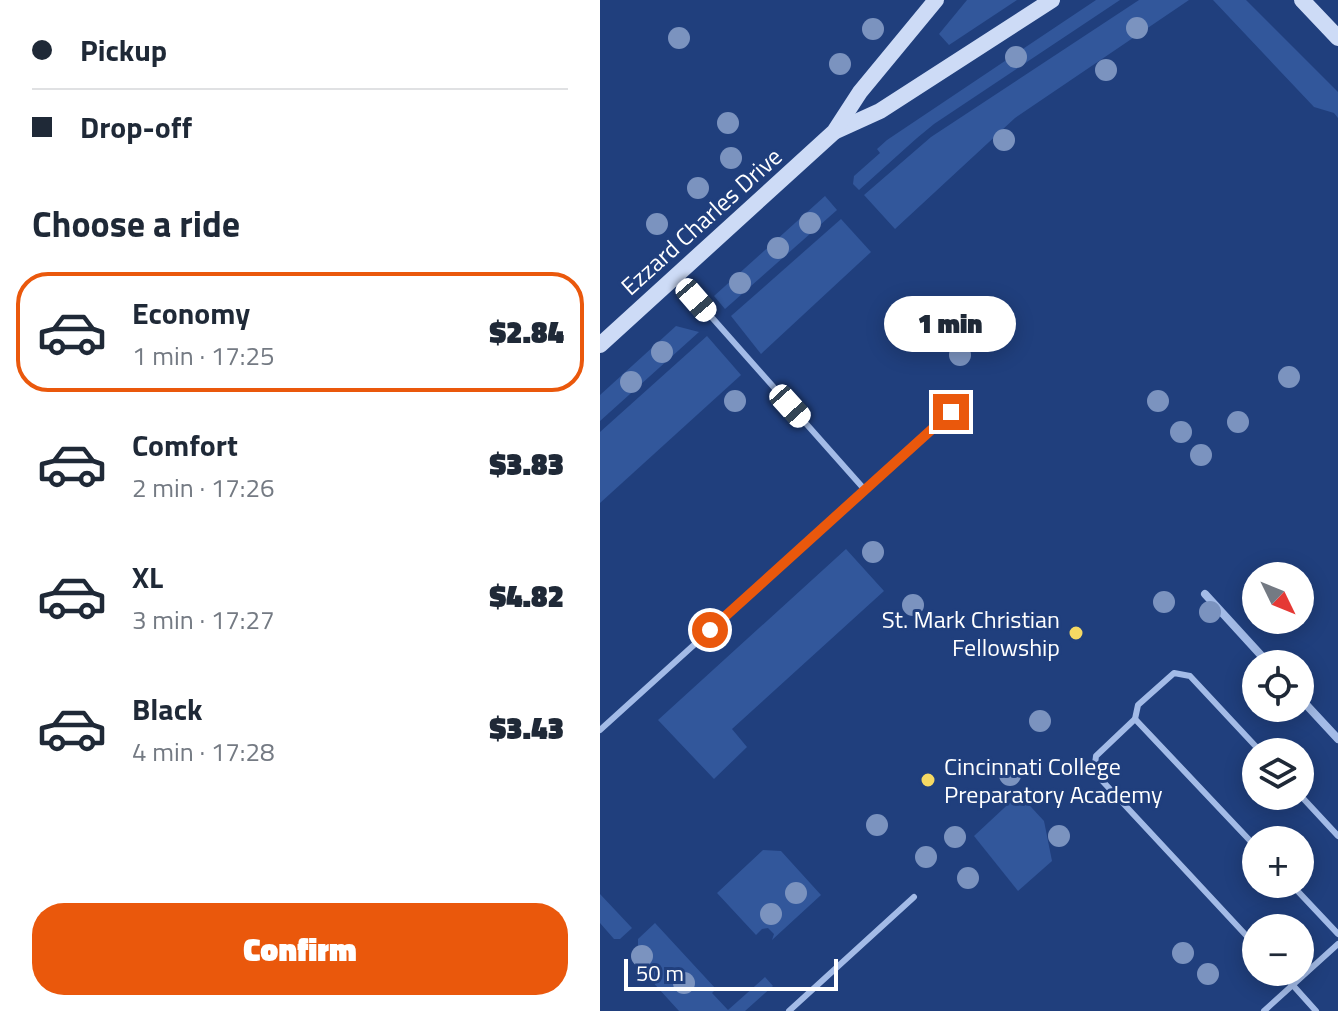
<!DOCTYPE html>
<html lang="en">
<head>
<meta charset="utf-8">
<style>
  :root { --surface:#fff; --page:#f6f6f7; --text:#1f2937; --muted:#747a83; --line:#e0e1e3; --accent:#ea580c }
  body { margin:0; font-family:"Titillium Web",sans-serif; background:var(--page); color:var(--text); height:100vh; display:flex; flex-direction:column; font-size:30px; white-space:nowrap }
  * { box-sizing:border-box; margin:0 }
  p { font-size:26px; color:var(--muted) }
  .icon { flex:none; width:44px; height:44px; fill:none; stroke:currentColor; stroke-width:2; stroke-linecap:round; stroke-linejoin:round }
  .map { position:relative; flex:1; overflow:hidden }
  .details { display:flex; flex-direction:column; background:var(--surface); width:600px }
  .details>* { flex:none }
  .banner { display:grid; align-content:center; height:176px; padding:0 32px; background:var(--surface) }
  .needle { width:52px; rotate:133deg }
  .fabs { position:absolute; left:642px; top:562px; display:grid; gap:16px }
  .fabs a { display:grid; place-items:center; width:72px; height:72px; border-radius:50%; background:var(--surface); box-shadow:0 4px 20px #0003; font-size:40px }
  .scale { position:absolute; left:24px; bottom:20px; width:214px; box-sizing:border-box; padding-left:8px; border:4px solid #fff; border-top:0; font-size:22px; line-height:28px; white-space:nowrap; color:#fff; -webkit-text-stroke:6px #203f7d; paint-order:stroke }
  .end { position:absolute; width:36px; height:36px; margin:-18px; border:10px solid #ea580c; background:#fff; box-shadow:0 0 0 4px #fff }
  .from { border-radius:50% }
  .bubble { position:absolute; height:56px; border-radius:28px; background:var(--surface); box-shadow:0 4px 20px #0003; font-size:26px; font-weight:800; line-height:56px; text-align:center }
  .car { position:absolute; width:24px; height:48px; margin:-24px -12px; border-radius:10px; box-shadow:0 0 6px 2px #0007; background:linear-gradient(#fff 24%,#345 0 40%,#fff 0 76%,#345 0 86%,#fff 0) }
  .banner b { display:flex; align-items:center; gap:28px; height:76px; font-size:30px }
  .banner b+b { border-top:2px solid var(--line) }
  .banner i { width:20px; height:20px; background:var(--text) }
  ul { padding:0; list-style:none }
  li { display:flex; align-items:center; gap:24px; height:120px; margin:0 16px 12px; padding:0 16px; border:4px solid transparent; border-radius:32px }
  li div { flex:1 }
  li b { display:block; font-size:30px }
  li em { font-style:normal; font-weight:800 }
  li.selected { border-color:var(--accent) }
  li>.icon { width:72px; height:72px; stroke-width:1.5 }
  h2 { padding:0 32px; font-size:36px; line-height:96px }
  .primary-button { display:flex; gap:16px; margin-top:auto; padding:16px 32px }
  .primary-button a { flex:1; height:92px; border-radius:32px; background:var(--accent); color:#fff; font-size:32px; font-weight:800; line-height:92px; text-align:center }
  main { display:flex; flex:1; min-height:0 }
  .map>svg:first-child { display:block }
  .green { fill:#32579b }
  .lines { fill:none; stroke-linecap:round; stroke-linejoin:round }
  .lane { stroke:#a3bbe7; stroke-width:6 }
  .street { stroke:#a3bbe7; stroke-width:8 }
  .secondary { stroke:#cddbf6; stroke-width:16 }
  .tree { fill:#7b93bf }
  .route { stroke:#ea580c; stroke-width:10 }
  .poi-dot { fill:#f5d963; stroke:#203f7d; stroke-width:3 }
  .labels { text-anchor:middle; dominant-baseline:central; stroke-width:6; stroke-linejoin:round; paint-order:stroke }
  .street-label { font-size:24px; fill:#fff; stroke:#203f7d }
  .poi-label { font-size:24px; fill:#fff; stroke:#203f7d; text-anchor:end }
</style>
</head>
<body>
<main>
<section class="details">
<div class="banner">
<b><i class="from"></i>Pickup</b>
<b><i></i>Drop-off</b>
</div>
<h2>Choose a ride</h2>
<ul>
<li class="selected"><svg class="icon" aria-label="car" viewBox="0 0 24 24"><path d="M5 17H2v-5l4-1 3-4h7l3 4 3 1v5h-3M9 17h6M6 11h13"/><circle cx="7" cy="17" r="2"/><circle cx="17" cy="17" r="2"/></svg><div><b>Economy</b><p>1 min · 17:25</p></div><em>$2.84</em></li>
<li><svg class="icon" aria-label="car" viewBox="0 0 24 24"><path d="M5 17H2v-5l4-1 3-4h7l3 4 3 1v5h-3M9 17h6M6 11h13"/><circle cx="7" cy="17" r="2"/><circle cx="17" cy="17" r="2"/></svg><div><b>Comfort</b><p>2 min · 17:26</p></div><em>$3.83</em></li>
<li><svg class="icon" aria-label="car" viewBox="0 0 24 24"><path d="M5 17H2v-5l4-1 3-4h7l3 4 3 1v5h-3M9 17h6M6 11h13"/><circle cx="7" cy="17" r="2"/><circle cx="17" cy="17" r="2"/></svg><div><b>XL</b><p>3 min · 17:27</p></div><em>$4.82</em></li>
<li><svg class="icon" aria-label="car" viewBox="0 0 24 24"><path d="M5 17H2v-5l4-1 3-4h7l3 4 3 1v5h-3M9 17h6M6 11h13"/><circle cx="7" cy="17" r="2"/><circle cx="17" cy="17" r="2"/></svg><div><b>Black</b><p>4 min · 17:28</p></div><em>$3.43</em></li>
</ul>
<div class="primary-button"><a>Confirm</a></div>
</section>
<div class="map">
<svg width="738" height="1011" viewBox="0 0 738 1011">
  <rect width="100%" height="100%" fill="#203f7d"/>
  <g class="green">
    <path d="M367,0H417L349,45L339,34Z"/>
    <path d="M496,0H520L334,124L317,138L259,190L253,184L254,176L280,153L277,149L287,140Z"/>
    <path d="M539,0H589L415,118L295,229L264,195L331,137Z"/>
    <path d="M613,0H646L738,92V118L734,113L714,107Z"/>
    <path d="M225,196L237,210L125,309L114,296Z"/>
    <path d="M241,219L271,252L161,354L131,316Z"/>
    <path d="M76,326L99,332L0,421V395Z"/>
    <path d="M107,336L141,375L0,503V432Z"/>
    <path d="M246,549L284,591L132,729L147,747L114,779L58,720Z"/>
    <path d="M419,794L444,821L452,861L418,891L374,836Z"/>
    <path d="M163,850L181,851L221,895L172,940L174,934L168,928L162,929L156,935L117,893Z"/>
    <path d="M0,894L32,928L20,939H14L0,923Z"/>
    <path d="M55,923L116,989L112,993L128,1010L165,977L173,986L145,1011H79L38,966V939Z"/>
  </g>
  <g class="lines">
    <g class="lane">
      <path d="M76,277L265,490"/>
      <path d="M535,719L656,847"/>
      <path d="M0,730L351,412"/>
      <path d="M700,795L738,836"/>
      <path d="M691,884L738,934"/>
      <path d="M656,946L494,772L496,756L535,719L538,705L574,673L590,676L661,752"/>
      <path d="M681,972L716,1011"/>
      <path d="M189,1011L314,897"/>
      <path d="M664,1011L738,944"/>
    </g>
    <g class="street">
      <path d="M605,594L669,664"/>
      <path d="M700,698L738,739"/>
    </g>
    <g class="secondary">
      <path d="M702,0L738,38"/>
      <path d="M236,131L280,111L452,0"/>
      <path d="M0,345L234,132L260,92L336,0"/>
    </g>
  </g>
  <g class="tree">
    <circle cx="537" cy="28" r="11"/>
    <circle cx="273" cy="29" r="11"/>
    <circle cx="79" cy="38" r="11"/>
    <circle cx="416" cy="57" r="11"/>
    <circle cx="240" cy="64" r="11"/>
    <circle cx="506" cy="70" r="11"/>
    <circle cx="128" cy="123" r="11"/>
    <circle cx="404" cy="140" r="11"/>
    <circle cx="131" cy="158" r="11"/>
    <circle cx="98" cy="188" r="11"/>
    <circle cx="210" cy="223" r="11"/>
    <circle cx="57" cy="224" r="11"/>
    <circle cx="178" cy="248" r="11"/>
    <circle cx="140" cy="283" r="11"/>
    <circle cx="317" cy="308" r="11"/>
    <circle cx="62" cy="352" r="11"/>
    <circle cx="360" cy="355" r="11"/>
    <circle cx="689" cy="377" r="11"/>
    <circle cx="31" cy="382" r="11"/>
    <circle cx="135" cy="401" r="11"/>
    <circle cx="558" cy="401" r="11"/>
    <circle cx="638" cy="422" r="11"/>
    <circle cx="581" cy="432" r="11"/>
    <circle cx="601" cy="455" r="11"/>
    <circle cx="273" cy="552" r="11"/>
    <circle cx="564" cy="602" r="11"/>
    <circle cx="313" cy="605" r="11"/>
    <circle cx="610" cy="612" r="11"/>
    <circle cx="440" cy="721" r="11"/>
    <circle cx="410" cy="775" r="11"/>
    <circle cx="277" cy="825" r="11"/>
    <circle cx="459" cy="836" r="11"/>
    <circle cx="355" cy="837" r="11"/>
    <circle cx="326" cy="857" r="11"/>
    <circle cx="368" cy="878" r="11"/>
    <circle cx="196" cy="893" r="11"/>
    <circle cx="171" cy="914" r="11"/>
    <circle cx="583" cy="953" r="11"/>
    <circle cx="42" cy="956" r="11"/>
    <circle cx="608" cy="974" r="11"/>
    <circle cx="84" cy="983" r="11"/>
  </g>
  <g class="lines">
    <path class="route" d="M110,630L351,412"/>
  </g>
  <g class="poi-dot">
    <circle cx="476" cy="633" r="8"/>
    <circle cx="328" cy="780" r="8"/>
  </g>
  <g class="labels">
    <g class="street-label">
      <text transform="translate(101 221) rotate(-42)">Ezzard Charles Drive</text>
    </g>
    <g class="poi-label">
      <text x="460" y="619">St. Mark Christian<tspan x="460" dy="28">Fellowship</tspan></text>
      <text x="344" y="766" text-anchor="start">Cincinnati College<tspan x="344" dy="28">Preparatory Academy</tspan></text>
    </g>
  </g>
</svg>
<div class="fabs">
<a><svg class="needle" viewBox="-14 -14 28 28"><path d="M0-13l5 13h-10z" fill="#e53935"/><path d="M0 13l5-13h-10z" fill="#747a83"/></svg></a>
<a><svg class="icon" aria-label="locate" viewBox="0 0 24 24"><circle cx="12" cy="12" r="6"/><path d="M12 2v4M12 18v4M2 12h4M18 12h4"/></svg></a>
<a><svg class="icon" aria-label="layers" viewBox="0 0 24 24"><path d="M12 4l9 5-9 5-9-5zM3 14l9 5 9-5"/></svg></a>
<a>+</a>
<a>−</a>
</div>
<div class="scale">50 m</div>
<i class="end from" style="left:110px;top:630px"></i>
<i class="end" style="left:351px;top:412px"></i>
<div class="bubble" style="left:284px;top:296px;width:132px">1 min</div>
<i class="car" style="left:96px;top:300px;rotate:139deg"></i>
<i class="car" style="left:190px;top:406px;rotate:138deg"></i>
</div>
</main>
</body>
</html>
